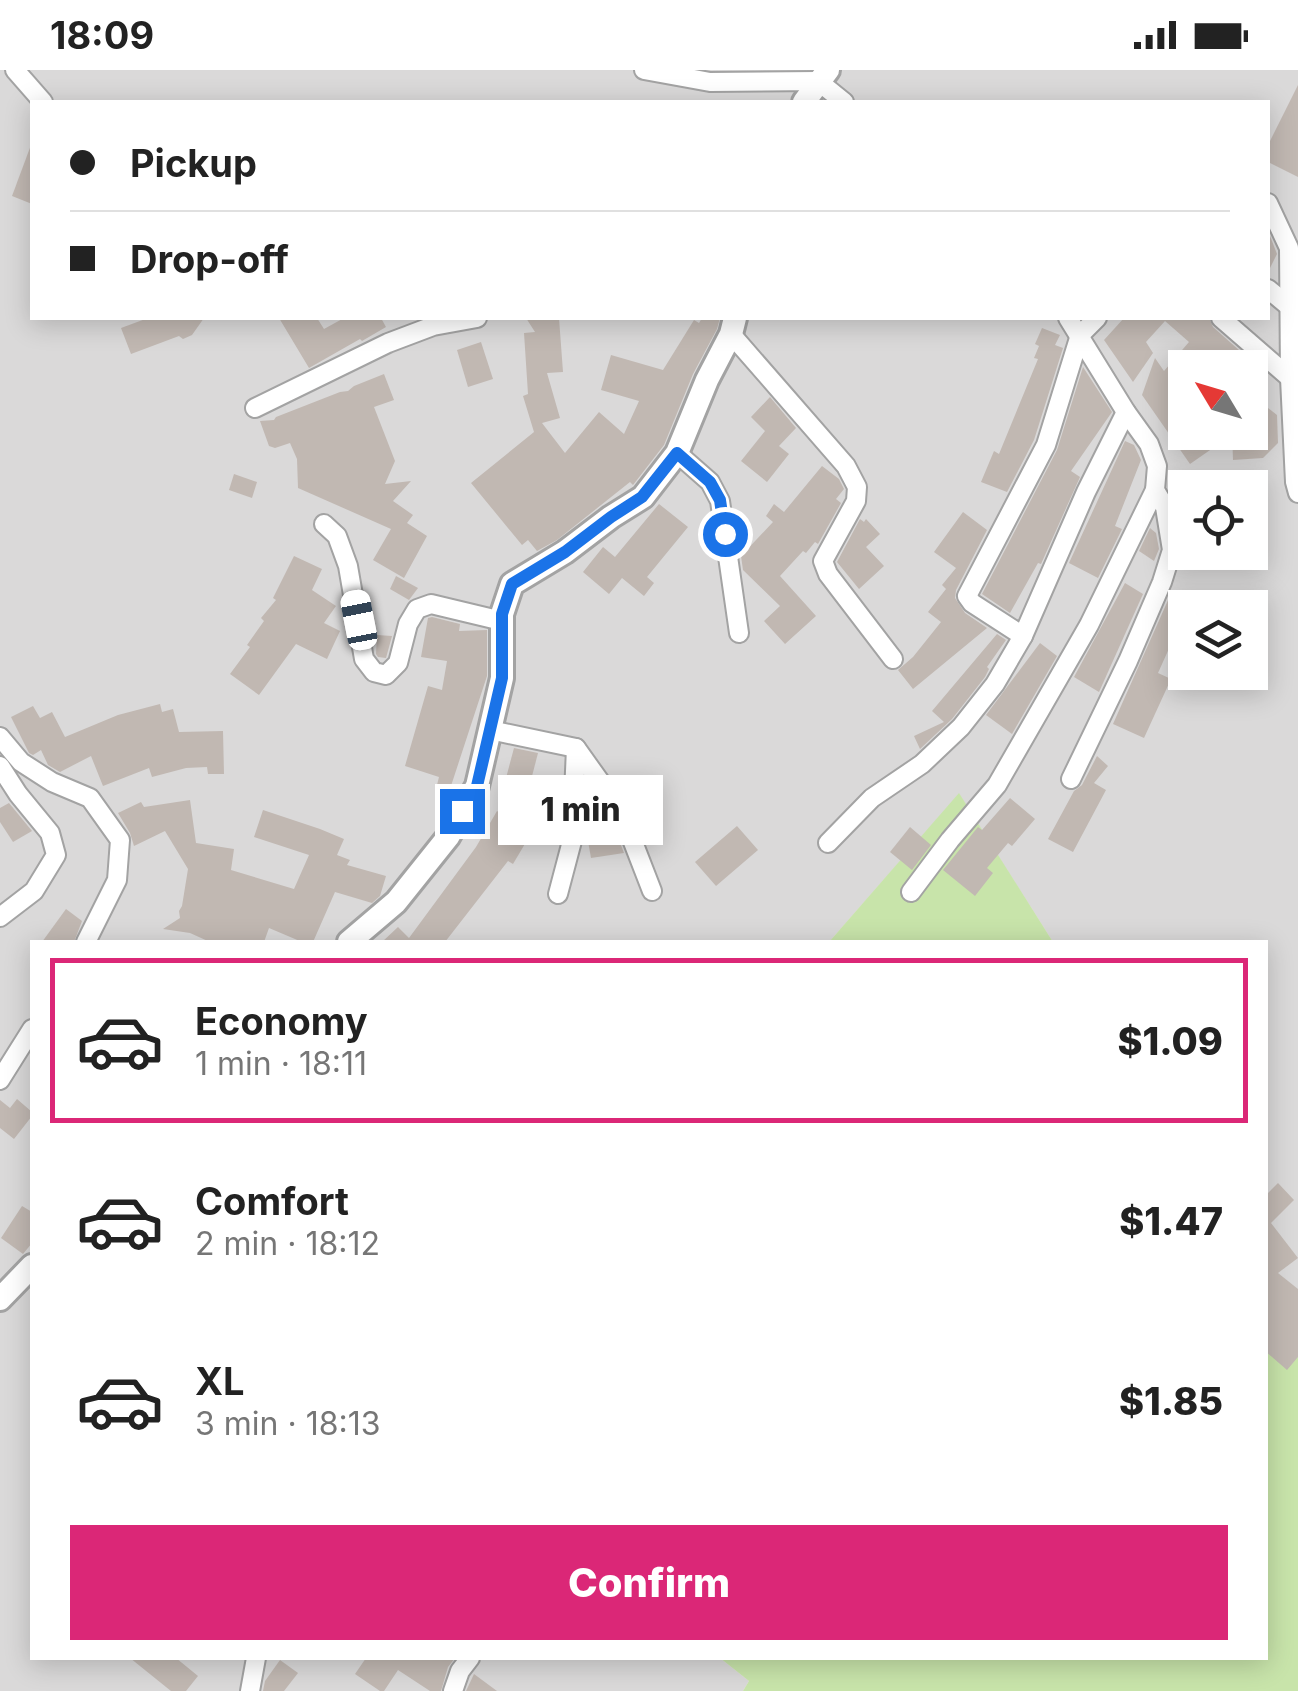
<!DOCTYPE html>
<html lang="en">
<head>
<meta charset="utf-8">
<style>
  :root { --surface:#fff; --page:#f2f2f2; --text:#222; --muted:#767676; --line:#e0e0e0; --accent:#db2777 }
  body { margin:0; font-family:Inter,sans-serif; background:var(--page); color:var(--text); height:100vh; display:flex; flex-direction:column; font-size:38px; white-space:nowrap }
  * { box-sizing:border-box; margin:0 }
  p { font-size:32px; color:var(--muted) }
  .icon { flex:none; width:55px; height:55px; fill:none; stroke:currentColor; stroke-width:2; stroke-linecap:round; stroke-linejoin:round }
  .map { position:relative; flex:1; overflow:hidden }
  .drawer { position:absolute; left:30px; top:870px; width:1238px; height:720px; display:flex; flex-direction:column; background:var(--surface); border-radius:0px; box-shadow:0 5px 25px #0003 }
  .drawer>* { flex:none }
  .banner { position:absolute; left:30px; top:30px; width:1240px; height:220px; border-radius:0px; box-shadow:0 5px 25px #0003; display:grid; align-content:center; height:220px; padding:0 40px; background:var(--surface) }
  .needle { width:65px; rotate:308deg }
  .buttons { position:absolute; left:1168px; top:280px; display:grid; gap:20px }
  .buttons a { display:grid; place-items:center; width:100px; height:100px; border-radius:0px; background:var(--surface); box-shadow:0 5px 25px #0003; font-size:50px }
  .end { position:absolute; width:45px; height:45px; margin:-22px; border:12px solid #1a73e8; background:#fff; box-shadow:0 0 0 5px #fff }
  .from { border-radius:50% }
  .bubble { position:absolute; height:70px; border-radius:0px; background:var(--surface); box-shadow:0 5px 25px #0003; font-size:32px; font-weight:800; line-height:70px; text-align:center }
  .car { position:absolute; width:30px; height:60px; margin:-30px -15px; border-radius:12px; box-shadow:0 0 8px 2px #0007; background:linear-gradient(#fff 24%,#345 0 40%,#fff 0 76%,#345 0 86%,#fff 0) }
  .banner b { display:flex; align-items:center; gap:35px; height:95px; font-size:38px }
  .banner b+b { border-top:2px solid var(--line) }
  .banner i { width:25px; height:25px; background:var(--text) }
  ul { padding:18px 0 0; list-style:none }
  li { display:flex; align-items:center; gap:30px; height:165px; margin:0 20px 15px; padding:0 20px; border:5px solid transparent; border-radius:0px }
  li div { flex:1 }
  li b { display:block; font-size:38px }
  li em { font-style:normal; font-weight:800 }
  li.on { border-color:var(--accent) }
  li>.icon { width:90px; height:90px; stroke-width:1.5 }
  .primary-button { display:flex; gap:20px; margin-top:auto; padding:20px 40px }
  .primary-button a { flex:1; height:115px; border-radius:0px; background:var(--accent); color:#fff; font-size:40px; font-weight:800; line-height:115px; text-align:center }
  .status { display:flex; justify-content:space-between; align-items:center; height:70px; padding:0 50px; background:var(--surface); direction:ltr }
  .status svg { height:28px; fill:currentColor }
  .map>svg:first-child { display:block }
  .residential { fill:#dad9d9; fill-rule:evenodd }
  .grass { fill:#c8e4aa }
  .building { fill:#c1b8b2 }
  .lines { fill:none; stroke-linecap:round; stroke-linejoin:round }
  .minor-casing { stroke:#a3a3a3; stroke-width:22 }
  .tertiary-casing { stroke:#a3a3a3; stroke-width:28 }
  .minor { stroke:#fff; stroke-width:18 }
  .tertiary { stroke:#fff; stroke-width:22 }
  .route { stroke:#1a73e8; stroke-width:12 }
</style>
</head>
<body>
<div class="status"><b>18:09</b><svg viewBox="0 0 49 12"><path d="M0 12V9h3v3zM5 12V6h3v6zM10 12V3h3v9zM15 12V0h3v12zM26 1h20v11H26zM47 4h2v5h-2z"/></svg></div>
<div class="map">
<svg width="1298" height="1621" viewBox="0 0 1298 1621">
  <rect width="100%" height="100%" fill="#ede9e2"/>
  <path class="residential" d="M0,0H1298V1264L1265,1211V872H1053L959,724L829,872H32V1588H720L749,1611L743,1621H0ZM32,32H1268V248H32ZM1185,298H1250V362H1185ZM1185,418H1250V482H1185ZM1185,538H1250V602H1185Z"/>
  <g class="grass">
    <path d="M959,723L1053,872H829Z"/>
    <path d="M1265,1211L1298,1264V1621H743L749,1611L720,1588H1265Z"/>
  </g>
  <g class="building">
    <path d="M1298,15V107L1268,92V75Z"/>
    <path d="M31,75L32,76V134L12,126Z"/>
    <path d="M1268,161L1277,184L1268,202Z"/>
    <path d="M148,248H204L192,265L183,269L179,266L131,284L121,258Z"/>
    <path d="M279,248H317L324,259L344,248H381L386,257L362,271L360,269L309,298Z"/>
    <path d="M526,248H559L563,302L547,303L560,348L542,353L565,383L599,342L624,364L639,331L601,320L611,285L663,300L694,250L699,253L702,248H720L717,259L693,304L664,375L633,415L630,412L557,470L537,481L528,470L522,475L471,413L534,362L523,326L528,324L524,263L535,262Z"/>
    <path d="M1124,248H1209L1213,257L1267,305L1268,338L1277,345L1278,373L1263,388L1233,390L1232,362H1250V298H1185V362H1203L1213,378L1190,394L1142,325L1155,288L1164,301L1189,272L1165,251L1146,272L1153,283L1133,312L1104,270Z"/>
    <path d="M1042,258L1060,265L1055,275L1063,278L1034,370L1007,422L981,412L994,381L999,384L1038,289L1034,288L1039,276L1035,274Z"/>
    <path d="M481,272L493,309L468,317L457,280Z"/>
    <path d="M1083,297L1112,342L1071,401L1080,407L1041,494L1038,493L1010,543L982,524L1057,380Z"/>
    <path d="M384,304L394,330L374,337L395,391L385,414L411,411L393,431L413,445L407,453L427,466L404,508L373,490L391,459L298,418L297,389L290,373L275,378L269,376L260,351L274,350L276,347L340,322L348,321L354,316Z"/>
    <path d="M770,327L796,358L779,376L789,384L767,412L741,391L765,361L751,347Z"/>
    <path d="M1125,371L1134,375L1141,390L1115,456L1122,459L1098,508L1069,493Z"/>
    <path d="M822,396L839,409L844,419L836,429L841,433L818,474L815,472L806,483L803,481L780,506L816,546L785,574L764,551L780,536L743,500L741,486L773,452L766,446L774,434L784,442Z"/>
    <path d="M234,404L257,412L252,428L229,420Z"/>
    <path d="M659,434L688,457L647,507L654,513L644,526L622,508L609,524L583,502L603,477L615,487Z"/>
    <path d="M963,442L987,460L956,520L955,528L965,543L987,558L913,619L898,600L913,587L941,552L928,542L946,519L942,515L956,498L934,482Z"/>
    <path d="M860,449L864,452L866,449L880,464L866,477L884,496L859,519L837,492Z"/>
    <path d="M1150,458L1156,463L1159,479L1154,491L1139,481Z"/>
    <path d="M294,486L322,499L312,520L336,536L324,553L340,561L327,589L296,574L259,625L230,604L250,577L247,575L264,551L261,548L276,530L273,528Z"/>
    <path d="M396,506L418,518L409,530L390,519Z"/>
    <path d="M1125,513L1143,524L1099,622L1074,607Z"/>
    <path d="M1169,528L1188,537L1185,538V543L1158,603L1171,609L1144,668L1113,654Z"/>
    <path d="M432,547L460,554L459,561L487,560V606L450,719L437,715L439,707L405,696L428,616L442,620L447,591L421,587L428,548Z"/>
    <path d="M997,564L1006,570L987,597L989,599L985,607L952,649L920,679L914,666L944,652L932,641Z"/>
    <path d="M377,565L392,566L386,588L378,587L376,584Z"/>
    <path d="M1040,573L1057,586L1012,664L986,645Z"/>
    <path d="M160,634L162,642L173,639L179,662L223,661L224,704H208L207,697L186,698L152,707L149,698L103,716L91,686L60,702L48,695L41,680L33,685L29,683L11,647L33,636L40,648L52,642L65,667L118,645Z"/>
    <path d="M514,678L538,683L530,714L506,708Z"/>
    <path d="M1097,686L1108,696L1094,713L1106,720L1073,782L1048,769L1074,721L1082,715Z"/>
    <path d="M1010,728L1035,749L1012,776L1008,773L987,798L993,803L975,826L943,800L978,757L982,760Z"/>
    <path d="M190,730L196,773L234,779L231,800L294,819L309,785L254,767L263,740L320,759L344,769L337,785L350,790L347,795L386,806L380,826L372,833L335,822L313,872H302L269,858L264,872H210L190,863L163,859L180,848L179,841L182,836L188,799L165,761L134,776L130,763L118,743L141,732L144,737Z"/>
    <path d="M9,733L32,761L13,772L0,752V738Z"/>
    <path d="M497,741L532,762L513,794L508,791L445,872H382L398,857L409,868L476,777Z"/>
    <path d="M611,749L624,783L591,788L585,754Z"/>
    <path d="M737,756L758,780L716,816L695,792Z"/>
    <path d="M910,757L931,775L912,800L890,782Z"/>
    <path d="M66,839L82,851L74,872H42Z"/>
    <path d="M17,1029L32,1042V1046L14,1069L0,1058V1030L10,1038Z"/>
    <path d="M1278,1113L1294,1130L1271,1153L1298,1188L1278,1203L1298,1219V1287L1287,1300L1265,1281V1126Z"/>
    <path d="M22,1136L32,1142V1173L23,1184L1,1168Z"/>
    <path d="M130,1588H176L198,1606L186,1621H171Z"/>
    <path d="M366,1588H455L448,1597L441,1621H430L398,1600L384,1621H380L355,1604Z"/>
    <path d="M280,1590L298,1603L284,1621H263L265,1611Z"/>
    <path d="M474,1604L497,1621H466Z"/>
  </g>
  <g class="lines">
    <defs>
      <g id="minor">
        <path d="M15,0L43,32"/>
        <path d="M644,0L710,12L818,11L844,32"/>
        <path d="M1268,133L1289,178L1290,308L1295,412L1298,423"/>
        <path d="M1268,219L1291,238L1294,235"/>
        <path d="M1068,248L1126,342L1149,374L1157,396L1155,420L1165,437L1172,480L1162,512L1128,591L1071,709"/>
        <path d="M1221,248L1290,308"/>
        <path d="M731,264L846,396L857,417L856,431L823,491L828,504L893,589"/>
        <path d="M255,338L388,273L433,256L477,248"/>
        <path d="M677,383L710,412L720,431L739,563"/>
        <path d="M324,454L337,466L348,496L364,589L374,602L386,605L398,593L408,554L417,539L431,534L502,551"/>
        <path d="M1023,566L972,533L967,526L1046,375L1080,265L1097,248"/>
        <path d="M490,660L576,678L621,741L652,821"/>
        <path d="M0,667L21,692L52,712L90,728L120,770L117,810L86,872"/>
        <path d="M0,696L18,724L50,763L56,785L34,821L0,847"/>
        <path d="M828,773L872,728L922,694L961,657L995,614L1023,566L1086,422L1126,342"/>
        <path d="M911,822L950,770L997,715L1089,555L1155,420"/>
        <path d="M558,824L572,771L576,678"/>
        <path d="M0,1010L32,959"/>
        <path d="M250,1621L256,1588"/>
        <path d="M453,1621L460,1601L470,1588"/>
      </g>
      <g id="tertiary">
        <path d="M804,32L828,0"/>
        <path d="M349,872L396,832L448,767L477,716L502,608V544L512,514L565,482L611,447L643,427L677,383L707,310L731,264L735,248"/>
        <path d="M0,1229L32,1196"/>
      </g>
    </defs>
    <use href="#minor" class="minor-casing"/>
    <use href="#tertiary" class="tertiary-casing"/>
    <use href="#minor" class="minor"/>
    <use href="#tertiary" class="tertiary"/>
  </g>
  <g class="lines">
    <path class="route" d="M462,741L477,716L502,608V544L512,514L565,482L611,447L642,427L677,383L710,412L720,430L725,464"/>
  </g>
</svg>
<div class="buttons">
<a><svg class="needle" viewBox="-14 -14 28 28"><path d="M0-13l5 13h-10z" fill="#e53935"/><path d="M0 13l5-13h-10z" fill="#767676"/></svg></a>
<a><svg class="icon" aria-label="locate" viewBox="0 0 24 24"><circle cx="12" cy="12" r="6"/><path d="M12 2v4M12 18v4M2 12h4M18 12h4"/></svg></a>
<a><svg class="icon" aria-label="layers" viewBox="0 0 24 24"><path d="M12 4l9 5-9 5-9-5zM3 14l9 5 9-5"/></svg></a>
</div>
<i class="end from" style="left:725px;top:464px"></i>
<i class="end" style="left:462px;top:741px"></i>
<div class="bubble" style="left:498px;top:705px;width:165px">1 min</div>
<i class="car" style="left:359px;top:550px;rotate:349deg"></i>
<div class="banner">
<b><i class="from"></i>Pickup</b>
<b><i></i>Drop-off</b>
</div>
<section class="drawer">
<ul>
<li class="on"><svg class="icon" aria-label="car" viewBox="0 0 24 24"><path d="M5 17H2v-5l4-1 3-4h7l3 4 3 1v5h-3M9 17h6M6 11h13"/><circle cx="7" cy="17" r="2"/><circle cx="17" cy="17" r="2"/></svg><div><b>Economy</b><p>1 min · 18:11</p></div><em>$1.09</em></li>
<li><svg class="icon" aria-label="car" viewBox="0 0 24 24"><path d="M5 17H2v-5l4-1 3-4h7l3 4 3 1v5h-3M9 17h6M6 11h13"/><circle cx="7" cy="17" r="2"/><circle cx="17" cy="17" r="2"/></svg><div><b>Comfort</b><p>2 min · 18:12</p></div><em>$1.47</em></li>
<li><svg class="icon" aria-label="car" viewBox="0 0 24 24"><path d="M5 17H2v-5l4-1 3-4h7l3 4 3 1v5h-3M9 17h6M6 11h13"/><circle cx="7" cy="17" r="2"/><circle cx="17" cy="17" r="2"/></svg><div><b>XL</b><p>3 min · 18:13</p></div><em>$1.85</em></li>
</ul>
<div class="primary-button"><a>Confirm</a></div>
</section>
</div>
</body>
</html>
